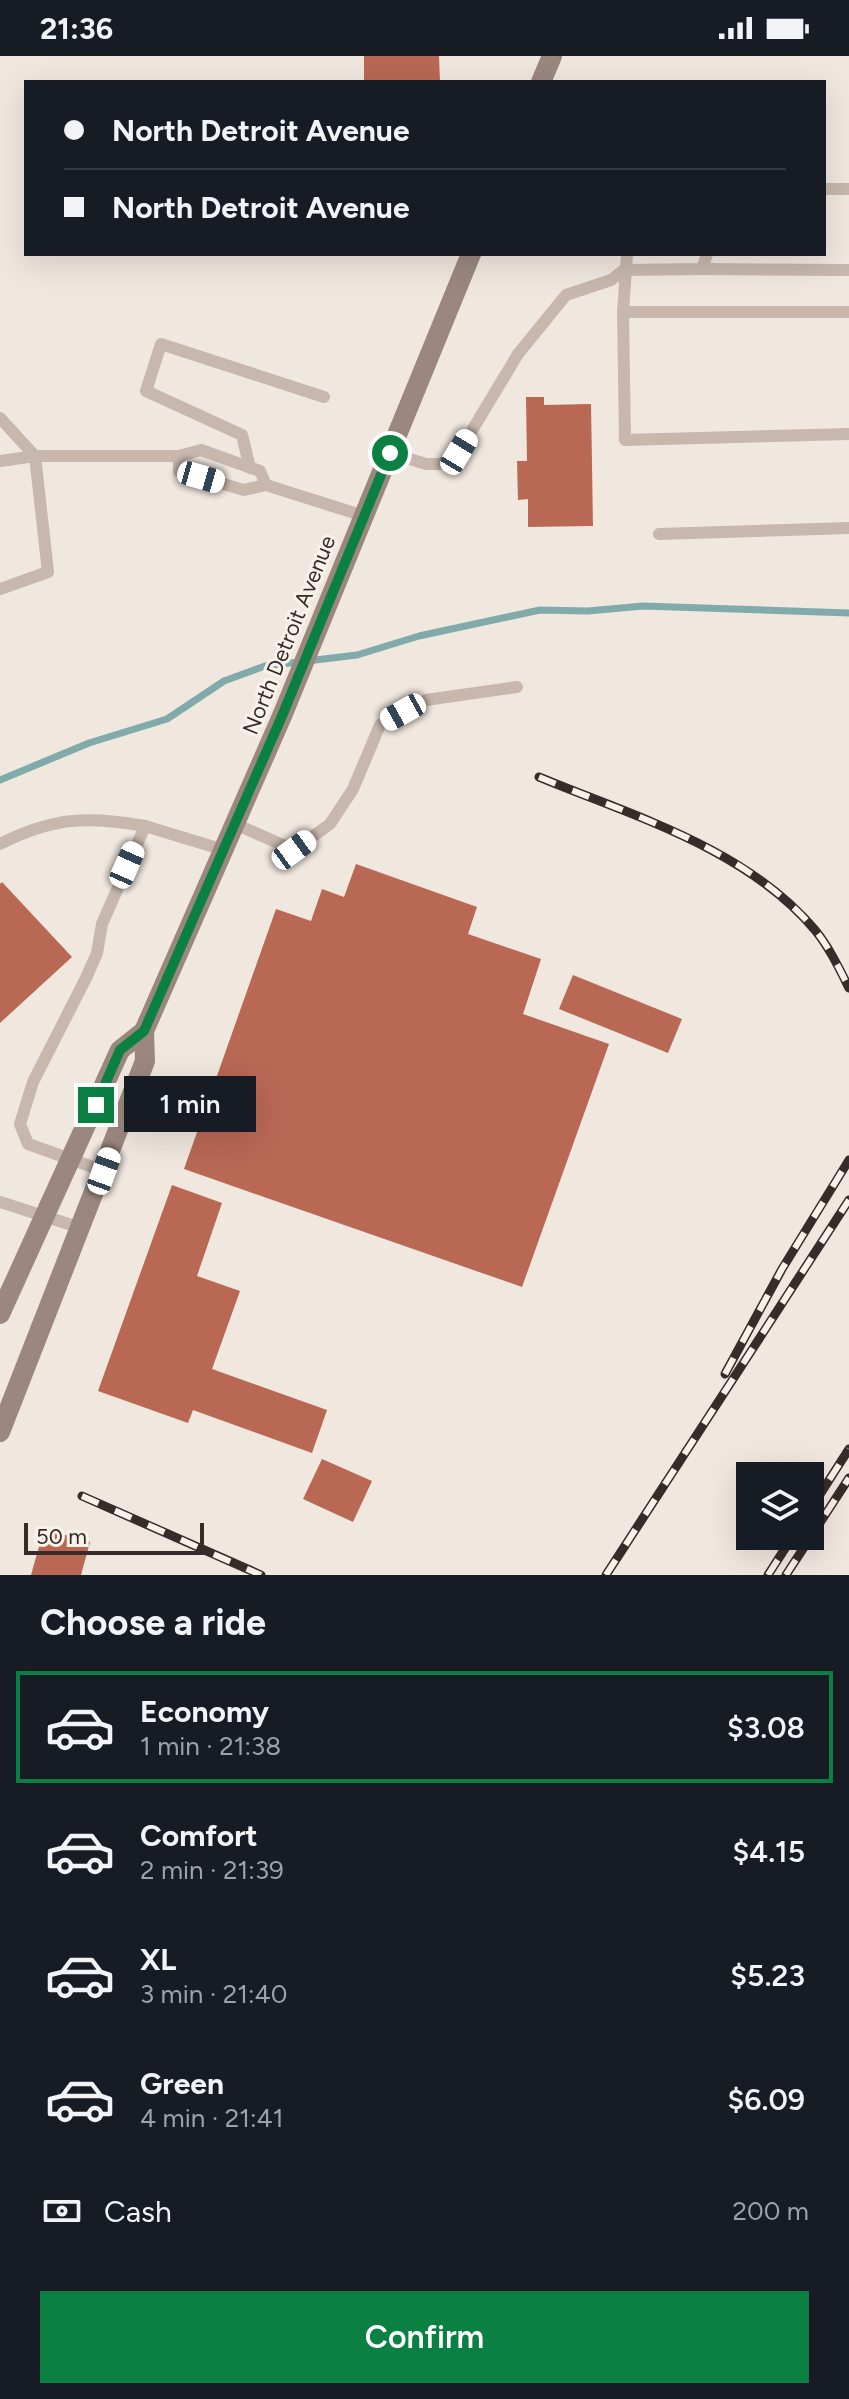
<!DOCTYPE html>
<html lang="en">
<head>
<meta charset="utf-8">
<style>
  :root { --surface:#171b24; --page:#242831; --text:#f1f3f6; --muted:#9ea1a6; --line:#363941; --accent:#0b8043 }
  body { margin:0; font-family:Figtree,sans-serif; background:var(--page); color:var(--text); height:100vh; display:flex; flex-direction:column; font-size:30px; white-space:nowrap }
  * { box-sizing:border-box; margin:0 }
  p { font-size:26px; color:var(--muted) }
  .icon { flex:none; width:44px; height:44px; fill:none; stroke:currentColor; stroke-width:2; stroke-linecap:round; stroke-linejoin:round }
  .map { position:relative; height:1519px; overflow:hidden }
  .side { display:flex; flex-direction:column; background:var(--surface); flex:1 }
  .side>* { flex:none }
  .banner { position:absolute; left:24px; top:24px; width:802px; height:176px; border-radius:0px; box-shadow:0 8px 32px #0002; display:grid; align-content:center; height:176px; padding:0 40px; background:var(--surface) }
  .tools { position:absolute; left:736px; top:1406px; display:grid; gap:16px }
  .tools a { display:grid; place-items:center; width:88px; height:88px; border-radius:0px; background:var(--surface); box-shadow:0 8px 32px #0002; font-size:40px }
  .scale { position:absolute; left:24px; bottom:20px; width:180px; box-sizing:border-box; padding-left:8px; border:4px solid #362d2a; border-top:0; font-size:22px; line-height:28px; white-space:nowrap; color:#362d2a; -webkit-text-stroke:6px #f8f2eb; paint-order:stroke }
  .end { position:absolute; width:36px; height:36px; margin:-18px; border:10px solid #0b8043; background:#fff; box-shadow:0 0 0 4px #fff }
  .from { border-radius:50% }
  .bubble { position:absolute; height:56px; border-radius:0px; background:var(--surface); box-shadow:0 8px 32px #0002; font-size:26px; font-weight:600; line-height:56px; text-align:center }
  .car { position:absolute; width:24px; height:48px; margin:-24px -12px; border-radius:10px; box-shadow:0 0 6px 2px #0007; background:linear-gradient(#fff 24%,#345 0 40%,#fff 0 76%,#345 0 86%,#fff 0) }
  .banner b { display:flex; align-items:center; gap:28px; height:76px; font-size:30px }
  .banner b+b { border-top:2px solid var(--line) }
  .banner i { width:20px; height:20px; background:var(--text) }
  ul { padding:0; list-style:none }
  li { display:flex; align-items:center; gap:24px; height:112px; margin:0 16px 12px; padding:0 24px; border:4px solid transparent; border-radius:0px }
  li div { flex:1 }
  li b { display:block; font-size:30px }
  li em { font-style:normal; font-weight:600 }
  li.selected { border-color:var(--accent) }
  li>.icon { width:72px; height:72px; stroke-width:1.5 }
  h2 { padding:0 40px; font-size:36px; line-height:96px }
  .pay { display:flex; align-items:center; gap:20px; height:88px; padding:0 40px; font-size:30px }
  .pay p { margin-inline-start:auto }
  .primary-button { display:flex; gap:16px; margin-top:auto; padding:16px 40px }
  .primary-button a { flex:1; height:92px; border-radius:0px; background:var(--accent); color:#fff; font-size:32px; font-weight:600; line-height:92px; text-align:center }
  .status { display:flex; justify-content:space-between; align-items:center; height:56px; padding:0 40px; background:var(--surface); direction:ltr }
  .status svg { height:22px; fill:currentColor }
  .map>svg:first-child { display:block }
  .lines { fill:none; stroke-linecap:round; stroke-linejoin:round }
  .stream { stroke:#81aaaa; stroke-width:7 }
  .building { fill:#b96854 }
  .lane { stroke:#c7b7ac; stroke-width:12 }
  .secondary { stroke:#9b877e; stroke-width:20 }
  .rail-casing { stroke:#362d2a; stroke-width:9 }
  .rail { stroke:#f8f2eb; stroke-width:6; stroke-dasharray:18; stroke-linecap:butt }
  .route { stroke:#0b8043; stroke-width:10 }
  .labels { text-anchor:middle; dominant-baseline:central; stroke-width:6; stroke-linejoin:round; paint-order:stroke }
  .street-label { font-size:22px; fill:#362d2a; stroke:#f8f2eb }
</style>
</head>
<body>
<div class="status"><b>21:36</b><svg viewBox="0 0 49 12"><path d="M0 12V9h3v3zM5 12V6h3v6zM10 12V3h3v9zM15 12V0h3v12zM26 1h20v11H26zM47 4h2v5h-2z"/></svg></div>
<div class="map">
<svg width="849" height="1519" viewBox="0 0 849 1519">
  <rect width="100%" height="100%" fill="#f0e7df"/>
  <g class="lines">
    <path class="stream" d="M0,724L89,687L167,663L224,625L265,610L357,599L419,580L540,554L588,555L643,550L849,557"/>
  </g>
  <g class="building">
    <path d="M364,0H439L440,26H364Z"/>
    <path d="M526,341H544V349L591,348L593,470L528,471V443L518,444L517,405H527Z"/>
    <path d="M356,808L477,851L468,878L541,903L523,958L609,988L522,1231L184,1113L276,853L311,865L322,833L344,841Z"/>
    <path d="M2,826L72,901L0,967V828Z"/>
    <path d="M573,919L682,963L668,997L559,953Z"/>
    <path d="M172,1129L222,1147L197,1220L240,1235L212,1313L327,1354L312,1397L193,1354L188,1367L98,1335Z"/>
    <path d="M322,1403L372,1425L353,1466L303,1443Z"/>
    <path d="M44,1473L90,1486L81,1519H31Z"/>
  </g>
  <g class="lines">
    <g class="lane">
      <path d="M824,133H849"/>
      <path d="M702,213L849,214"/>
      <path d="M623,256L627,198"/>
      <path d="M849,256H623L625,384L849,378"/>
      <path d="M0,362L35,400L48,516L0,533"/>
      <path d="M390,397L426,408H441L459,396L518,298L566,239L611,224L624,214L702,213L707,198"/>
      <path d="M179,400V415L244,434L266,429L364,460"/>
      <path d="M0,405L35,400H179L201,394L260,415L266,429"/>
      <path d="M250,412L242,379L146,335L161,288L324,341"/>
      <path d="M659,478L849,472"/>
      <path d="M235,768L294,794L330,768L353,733L380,669L426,644L517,631"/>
      <path d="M0,788C53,761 88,760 145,770"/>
      <path d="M104,1115L28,1088L20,1068L33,1026L86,922L97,897L102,868L145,770L224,794"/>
      <path d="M0,1146L81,1172"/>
    </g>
    <g class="secondary">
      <path d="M541,26L552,0"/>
      <path d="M0,1258L120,994L144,975"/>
      <path d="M0,1376L145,1005L144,975L282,660L471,198"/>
    </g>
    <defs>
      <g id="rail">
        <path d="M539,721C633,760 746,792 815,874C829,891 839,912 849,932"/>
        <path d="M725,1318L782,1213L849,1104"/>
        <path d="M82,1440L261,1519"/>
        <path d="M810,1454L849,1393"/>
        <path d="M606,1519L849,1144"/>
        <path d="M768,1519L793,1480"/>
        <path d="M786,1519L849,1422"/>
      </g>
    </defs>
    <use href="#rail" class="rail-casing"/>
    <use href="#rail" class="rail"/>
  </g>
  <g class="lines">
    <path class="route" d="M96,1049L120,994L144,975L282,660L390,397"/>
  </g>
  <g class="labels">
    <g class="street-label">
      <text transform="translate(289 579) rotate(-68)">North Detroit Avenue</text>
    </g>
  </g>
</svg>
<div class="tools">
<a><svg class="icon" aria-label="layers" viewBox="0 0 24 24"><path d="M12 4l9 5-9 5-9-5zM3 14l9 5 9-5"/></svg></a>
</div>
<div class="scale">50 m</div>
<i class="end from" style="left:390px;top:397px"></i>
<i class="end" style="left:96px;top:1049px"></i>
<div class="bubble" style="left:124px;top:1020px;width:132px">1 min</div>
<i class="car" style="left:459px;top:396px;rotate:31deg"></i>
<i class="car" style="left:201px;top:421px;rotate:106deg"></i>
<i class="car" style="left:403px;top:656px;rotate:241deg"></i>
<i class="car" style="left:294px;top:794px;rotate:54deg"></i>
<i class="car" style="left:127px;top:809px;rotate:24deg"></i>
<i class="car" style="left:104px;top:1115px;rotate:20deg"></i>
<div class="banner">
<b><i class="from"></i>North Detroit Avenue</b>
<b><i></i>North Detroit Avenue</b>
</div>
</div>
<section class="side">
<h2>Choose a ride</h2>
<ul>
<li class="selected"><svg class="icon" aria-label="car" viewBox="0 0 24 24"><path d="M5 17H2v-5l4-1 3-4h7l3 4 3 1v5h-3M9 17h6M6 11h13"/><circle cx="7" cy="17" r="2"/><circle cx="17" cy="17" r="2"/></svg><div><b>Economy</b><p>1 min · 21:38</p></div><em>$3.08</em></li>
<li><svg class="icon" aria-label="car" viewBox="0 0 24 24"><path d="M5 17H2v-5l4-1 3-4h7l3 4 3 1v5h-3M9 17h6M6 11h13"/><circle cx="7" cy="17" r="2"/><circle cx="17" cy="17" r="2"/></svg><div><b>Comfort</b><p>2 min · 21:39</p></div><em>$4.15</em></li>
<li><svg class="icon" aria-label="car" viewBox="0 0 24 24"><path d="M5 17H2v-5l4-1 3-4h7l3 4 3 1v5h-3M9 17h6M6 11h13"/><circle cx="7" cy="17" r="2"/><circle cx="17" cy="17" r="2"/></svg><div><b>XL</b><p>3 min · 21:40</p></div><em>$5.23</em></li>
<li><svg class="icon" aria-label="car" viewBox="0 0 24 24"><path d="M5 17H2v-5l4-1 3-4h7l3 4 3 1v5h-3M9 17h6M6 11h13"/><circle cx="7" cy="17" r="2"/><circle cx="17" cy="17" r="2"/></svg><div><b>Green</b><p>4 min · 21:41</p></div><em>$6.09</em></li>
</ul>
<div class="pay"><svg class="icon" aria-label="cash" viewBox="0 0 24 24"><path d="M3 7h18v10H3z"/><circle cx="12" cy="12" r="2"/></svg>Cash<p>200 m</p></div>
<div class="primary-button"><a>Confirm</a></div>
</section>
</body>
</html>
